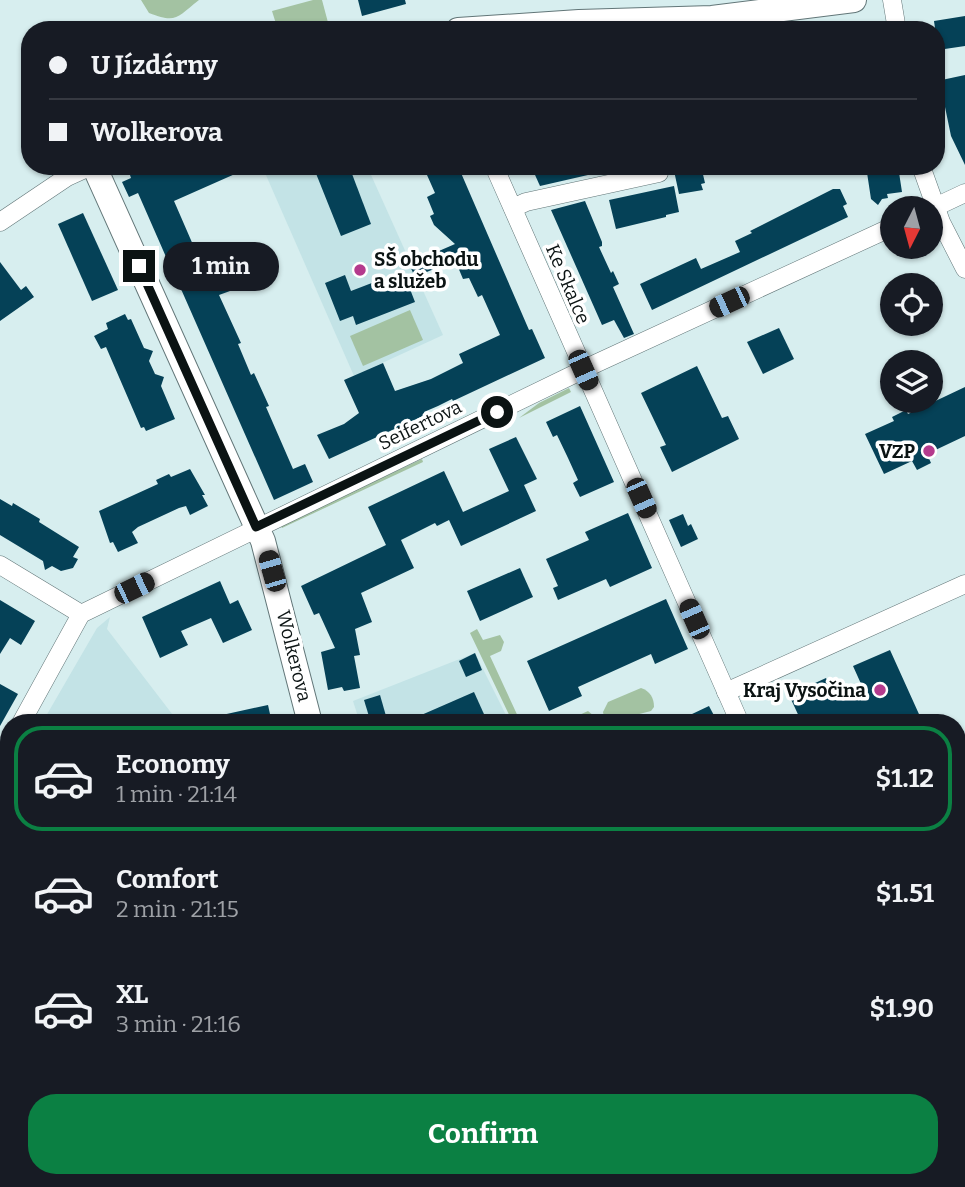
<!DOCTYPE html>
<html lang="en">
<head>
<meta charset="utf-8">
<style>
  :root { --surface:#171b24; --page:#242831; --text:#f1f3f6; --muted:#9ea1a6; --line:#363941; --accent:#0b8043 }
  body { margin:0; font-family:Bitter,serif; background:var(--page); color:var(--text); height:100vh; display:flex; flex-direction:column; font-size:26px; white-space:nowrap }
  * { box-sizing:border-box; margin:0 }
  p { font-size:23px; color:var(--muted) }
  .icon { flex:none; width:38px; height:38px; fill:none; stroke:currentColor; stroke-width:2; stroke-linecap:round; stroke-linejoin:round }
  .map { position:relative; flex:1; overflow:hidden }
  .panel { position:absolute; left:0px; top:714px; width:966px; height:474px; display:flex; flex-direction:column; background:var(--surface); border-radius:28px 28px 0 0; box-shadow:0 2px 5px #0004 }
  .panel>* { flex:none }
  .banner { position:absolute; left:21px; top:21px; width:924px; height:154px; border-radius:28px; box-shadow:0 2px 5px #0004; display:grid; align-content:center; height:154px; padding:0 28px; background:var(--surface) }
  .needle { width:46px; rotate:186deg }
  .buttons { position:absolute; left:880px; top:196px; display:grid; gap:14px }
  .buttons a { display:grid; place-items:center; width:63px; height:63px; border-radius:50%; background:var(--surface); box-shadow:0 2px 5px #0004; font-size:35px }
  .end { position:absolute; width:32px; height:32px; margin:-16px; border:9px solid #0b1313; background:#fff; box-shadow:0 0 0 4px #fff }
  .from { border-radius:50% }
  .bubble { position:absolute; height:49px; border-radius:24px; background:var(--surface); box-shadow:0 2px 5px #0004; font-size:23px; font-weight:700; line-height:49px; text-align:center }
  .car { position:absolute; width:21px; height:42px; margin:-21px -10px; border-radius:9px; box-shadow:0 0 5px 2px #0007; background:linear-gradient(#222 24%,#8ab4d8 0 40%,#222 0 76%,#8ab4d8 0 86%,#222 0) }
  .banner b { display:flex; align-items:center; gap:24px; height:66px; font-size:26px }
  .banner b+b { border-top:2px solid var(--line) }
  .banner i { width:18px; height:18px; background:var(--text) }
  ul { padding:12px 0 0; list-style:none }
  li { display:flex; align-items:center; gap:21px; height:105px; margin:0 14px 10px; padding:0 14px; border:4px solid transparent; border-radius:28px }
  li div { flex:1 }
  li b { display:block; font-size:26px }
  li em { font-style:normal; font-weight:700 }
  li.current { border-color:var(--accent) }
  li>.icon { width:63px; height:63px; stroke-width:1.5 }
  .button { display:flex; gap:14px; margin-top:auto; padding:14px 28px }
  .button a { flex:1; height:80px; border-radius:28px; background:var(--accent); color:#fff; font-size:28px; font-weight:700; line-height:80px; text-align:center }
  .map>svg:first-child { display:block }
  .built { fill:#c3e3e6 }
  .green { fill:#a3c2a2 }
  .building { fill:#054157 }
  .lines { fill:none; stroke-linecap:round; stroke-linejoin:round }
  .street-casing { stroke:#627678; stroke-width:19 }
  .secondary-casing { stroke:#627678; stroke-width:26 }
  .street { stroke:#fff; stroke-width:18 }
  .secondary { stroke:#fff; stroke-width:24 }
  .route { stroke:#0b1313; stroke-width:9 }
  .poi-dot { fill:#b43a8d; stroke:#fff; stroke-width:2.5 }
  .labels { text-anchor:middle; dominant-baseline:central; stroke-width:7; stroke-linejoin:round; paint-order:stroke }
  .poi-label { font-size:19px; font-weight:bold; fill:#0b1313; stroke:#fff; text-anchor:end }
  .street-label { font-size:19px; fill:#0b1313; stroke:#fff }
</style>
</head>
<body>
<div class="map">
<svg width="965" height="1187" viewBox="0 0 965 1187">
  <rect width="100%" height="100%" fill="#d7eeef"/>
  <g class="built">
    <path d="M262,166H367L443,335L354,376Z"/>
    <path d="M110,617L107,629L179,723H42L97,628Z"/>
    <path d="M475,653L510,723H360L353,701Z"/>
    <path d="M957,998L965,1001V1187H921L896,1180H957Z"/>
    <path d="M0,1040L9,1042V1112L0,1109Z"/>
  </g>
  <g class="green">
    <path d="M141,0H199C177,17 177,24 149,13Z"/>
    <path d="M313,0H322L330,30H278L272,11Z"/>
    <path d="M410,310L423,340L363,366L350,336Z"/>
    <path d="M569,388L571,392L519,418L539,403Z"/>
    <path d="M422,459L423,462L282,528L280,525Z"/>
    <path d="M477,629L483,640L500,635L504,642L501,651L490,656L521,723H513L470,633Z"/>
    <path d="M641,688C650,691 654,698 654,707L651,711L612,721L604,717L603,712L608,702Z"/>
    <path d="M588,711L594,716L592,723H562Z"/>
    <path d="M669,1180H929L946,1184L965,1182V1187H924L911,1183L920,1187H668Z"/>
  </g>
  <g class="building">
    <path d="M358,0H405L406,4L362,16Z"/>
    <path d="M965,16V46L938,50L934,21Z"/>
    <path d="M965,75V165L951,136L945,107L942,108L937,81Z"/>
    <path d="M149,166H253L174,201L197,254L170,266L138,193L129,197L122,182L131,178L130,175Z"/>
    <path d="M326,166H349L371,224L341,236L315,171Z"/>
    <path d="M423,166H458L529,330L532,329L545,358L453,401L452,399L438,406L424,412L425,415L329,459L317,435L344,424L359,413L344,380L383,363L395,391L431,379L463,363L459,354L500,335L482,295L478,297L469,278L463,279L455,260L415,277L409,264L455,244L434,225L430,216L434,214L427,197L435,193Z"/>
    <path d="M531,166H601V172L540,186Z"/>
    <path d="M673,166H701L705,183L701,184L703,190L679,194Z"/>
    <path d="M866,166H898L902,192L887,194L888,198L882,199L878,205L871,199Z"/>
    <path d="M674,186L679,212L666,215V217L616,229L609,200Z"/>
    <path d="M833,189H840L847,204L843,206L848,217L652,310L640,284L696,258L701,269L740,252L735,241L752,233L750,231Z"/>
    <path d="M585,201L602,242V246L599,247L611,273L613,271L619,284L613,287L634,334L624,338L614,320L602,325L551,210Z"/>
    <path d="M83,213L118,290L92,301L58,224Z"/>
    <path d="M0,262L21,290L26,286L34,297L0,321Z"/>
    <path d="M403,271L415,302L356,325L353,316L340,321L325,283L345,275L351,291Z"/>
    <path d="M235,273L241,287L219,295L241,343L238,344L251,375L254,373L269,406L266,407L293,469L305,464L313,482L274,500L181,289L208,276L212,284Z"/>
    <path d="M125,314L128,320L131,319L144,348L153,351L149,361L155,374L164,377L161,386L175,419L146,431L144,427L141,428L106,347L101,349L94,336L108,329L106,323Z"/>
    <path d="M779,328L794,359L763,374L747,342Z"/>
    <path d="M697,366L722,418L728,416L739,439L672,472L660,447L666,445L641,393Z"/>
    <path d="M965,387V436L927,454L931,463L917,470L912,461L884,474L865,434L894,421L892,417L906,410L908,414Z"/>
    <path d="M580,406L614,482L580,497L573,483L578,480L568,458L557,435L553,437L546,422Z"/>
    <path d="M516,437L537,479L524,485L536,511L461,546L449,520L437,526L435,523L401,540L414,568L361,593L372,622L355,629L360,655L354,656L360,688L344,691L342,687L328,690L321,652L335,648L319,613L314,615L301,586L386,545L368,507L444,471L463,512L509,491L489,449Z"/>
    <path d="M190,469L205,495H202L208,506L190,515L186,506L179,508L138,527L132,532L138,543L118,552L113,542L110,543L99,511L158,484L156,480L169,474L171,477Z"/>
    <path d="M0,499L12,506L13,503L40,519L39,522L79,547L73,557L78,559L73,568L61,571L52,566L45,570L43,561L0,535Z"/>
    <path d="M628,513L652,568L610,587L606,579L558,600L553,588L558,586L546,559L589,540L585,532Z"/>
    <path d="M683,514L688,526L691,524L698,539L681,547L669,520Z"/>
    <path d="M520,568L533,597L480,621L467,591Z"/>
    <path d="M220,581L230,604L238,600L252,630L223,643L211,618L181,631L188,645L160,658L142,617Z"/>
    <path d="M666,599L688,649L655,664L651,654L578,687L582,696L549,711L527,661Z"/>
    <path d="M0,600L35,621L21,645L10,638L0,654Z"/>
    <path d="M890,650L923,723H802L789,695L826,678L835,698L862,686L853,666Z"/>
    <path d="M475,653L482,670L466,677L459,661Z"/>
    <path d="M0,684L18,694L0,726Z"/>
    <path d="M474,692L488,723H403Z"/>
    <path d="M380,695L388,723H371L364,700Z"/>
    <path d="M268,705L272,723H213V717Z"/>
    <path d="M709,706L718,723H673Z"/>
  </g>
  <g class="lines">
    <defs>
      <g id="street">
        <path d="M892,0L897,30"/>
        <path d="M494,166L740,723"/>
        <path d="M921,166L941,222L965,269"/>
        <path d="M513,208L526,202L659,173"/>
        <path d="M931,209L965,193"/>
        <path d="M0,222L67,177L91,166"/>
        <path d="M0,565L81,614"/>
        <path d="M726,692L965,584"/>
        <path d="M21,723L81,614L597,363L892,227"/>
        <path d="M0,760L9,746"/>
        <path d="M0,1128L9,1129"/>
        <path d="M180,1180L199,1187"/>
        <path d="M114,1187L115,1180"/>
        <path d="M392,1187V1180"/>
        <path d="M630,1187L631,1180"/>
      </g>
      <g id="secondary">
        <path d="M458,30L579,22L712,18L854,0"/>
        <path d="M94,166L263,541L310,723"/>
        <path d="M957,968L965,970"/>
        <path d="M0,1015L9,1018"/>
      </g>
    </defs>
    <use href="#street" class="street-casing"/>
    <use href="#secondary" class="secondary-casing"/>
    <use href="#street" class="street"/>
    <use href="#secondary" class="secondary"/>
  </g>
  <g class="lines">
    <path class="route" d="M139,266L256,527L497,412"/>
  </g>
  <g class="poi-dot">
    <circle cx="360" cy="270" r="7"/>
    <circle cx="929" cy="451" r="7"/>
    <circle cx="880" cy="690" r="7"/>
  </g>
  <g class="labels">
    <g class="poi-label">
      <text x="374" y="259" text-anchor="start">SŠ obchodu<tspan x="374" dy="22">a služeb</tspan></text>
      <text x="915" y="451">VZP</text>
      <text x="866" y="690">Kraj Vysočina</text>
    </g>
    <g class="street-label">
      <text transform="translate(568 284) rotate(67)">Ke Skalce</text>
      <text transform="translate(420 425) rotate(-26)">Seifertova</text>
      <text transform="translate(294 656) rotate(76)">Wolkerova</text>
    </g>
  </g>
</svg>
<div class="buttons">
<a><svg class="needle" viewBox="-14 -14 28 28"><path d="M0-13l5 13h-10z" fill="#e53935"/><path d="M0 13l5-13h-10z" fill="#9ea1a6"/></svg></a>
<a><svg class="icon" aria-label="locate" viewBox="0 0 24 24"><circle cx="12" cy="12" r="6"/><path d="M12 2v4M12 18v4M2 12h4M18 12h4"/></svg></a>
<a><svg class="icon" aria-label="layers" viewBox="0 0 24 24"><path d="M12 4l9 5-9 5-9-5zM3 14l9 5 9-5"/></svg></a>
</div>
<i class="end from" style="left:497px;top:412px"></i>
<i class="end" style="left:139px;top:266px"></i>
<div class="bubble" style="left:163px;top:242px;width:116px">1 min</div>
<i class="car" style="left:729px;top:302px;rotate:245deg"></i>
<i class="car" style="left:583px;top:370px;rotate:156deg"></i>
<i class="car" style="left:641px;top:498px;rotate:156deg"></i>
<i class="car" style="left:272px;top:571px;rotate:344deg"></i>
<i class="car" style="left:134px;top:588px;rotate:64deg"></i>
<i class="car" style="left:694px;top:619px;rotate:336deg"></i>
<div class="banner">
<b><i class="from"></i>U Jízdárny</b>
<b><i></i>Wolkerova</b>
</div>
<section class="panel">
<ul>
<li class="current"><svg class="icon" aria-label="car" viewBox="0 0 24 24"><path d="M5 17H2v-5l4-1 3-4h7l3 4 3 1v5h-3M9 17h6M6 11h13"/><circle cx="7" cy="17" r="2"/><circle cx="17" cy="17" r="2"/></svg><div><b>Economy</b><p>1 min · 21:14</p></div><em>$1.12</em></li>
<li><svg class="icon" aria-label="car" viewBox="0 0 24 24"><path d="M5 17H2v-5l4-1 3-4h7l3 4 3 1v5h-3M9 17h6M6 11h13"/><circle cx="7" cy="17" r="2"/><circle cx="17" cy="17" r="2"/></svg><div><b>Comfort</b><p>2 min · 21:15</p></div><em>$1.51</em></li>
<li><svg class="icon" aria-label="car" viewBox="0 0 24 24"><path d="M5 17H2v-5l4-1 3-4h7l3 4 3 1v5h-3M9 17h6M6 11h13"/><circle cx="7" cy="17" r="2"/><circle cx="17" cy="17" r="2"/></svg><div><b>XL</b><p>3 min · 21:16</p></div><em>$1.90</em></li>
</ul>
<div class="button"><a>Confirm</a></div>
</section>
</div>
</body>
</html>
